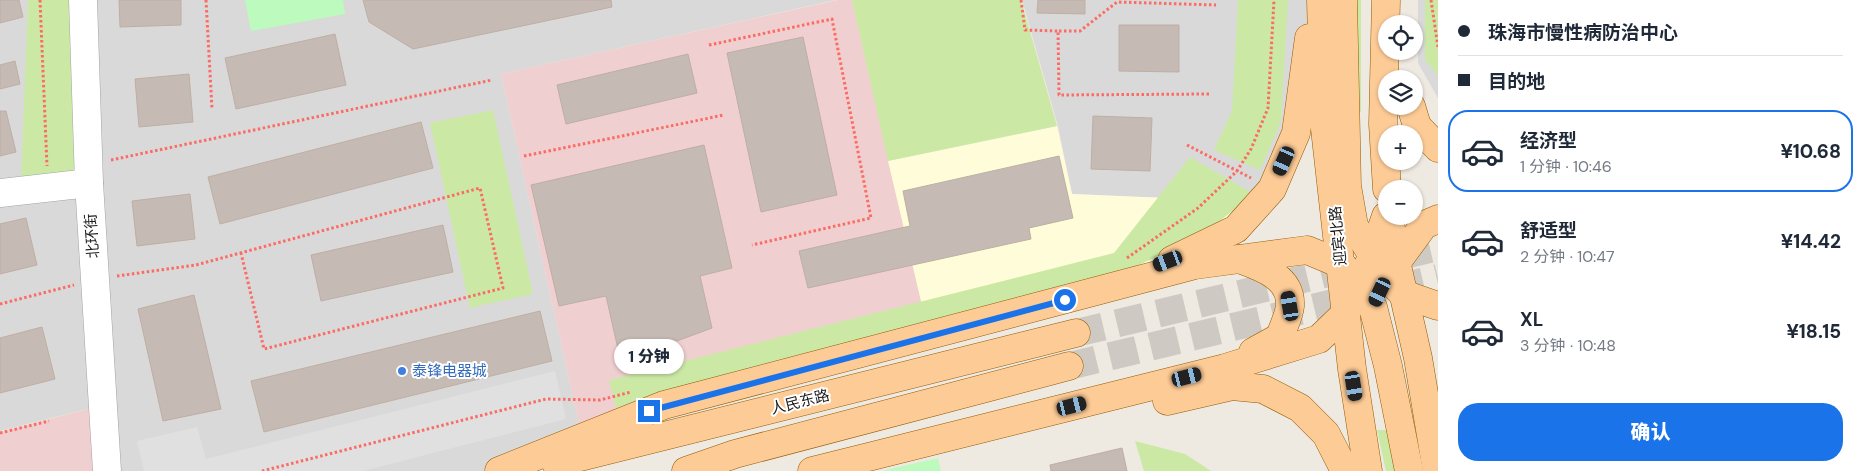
<!DOCTYPE html>
<html lang="zh">
<head>
<meta charset="utf-8">
<style>
  :root { --surface:#fff; --page:#f2f2f3; --text:#1f2937; --muted:#747a83; --line:#e0e1e3; --accent:#1a73e8 }
  body { margin:0; font-family:"DM Sans","Noto Sans SC",sans-serif; background:var(--page); color:var(--text); height:100vh; display:flex; flex-direction:column; font-size:19px; white-space:nowrap }
  * { box-sizing:border-box; margin:0 }
  p { font-size:16px; color:var(--muted) }
  .icon { flex:none; width:28px; height:28px; fill:none; stroke:currentColor; stroke-width:2; stroke-linecap:round; stroke-linejoin:round }
  .map { position:relative; flex:1; overflow:hidden }
  .side { display:flex; flex-direction:column; background:var(--surface); width:425px }
  .side>* { flex:none }
  .hud { display:grid; align-content:center; height:110px; padding:0 20px; background:var(--surface) }
  .controls { position:absolute; left:1378px; top:15px; display:grid; gap:10px }
  .controls a { display:grid; place-items:center; width:45px; height:45px; border-radius:50%; background:var(--surface); box-shadow:0 1px 4px #0004; font-size:25px }
  .end { position:absolute; width:22px; height:22px; margin:-11px; border:6px solid #1a73e8; background:#fff; box-shadow:0 0 0 2px #fff }
  .from { border-radius:50% }
  .bubble { position:absolute; height:35px; border-radius:18px; background:var(--surface); box-shadow:0 1px 4px #0004; font-size:16px; font-weight:800; line-height:35px; text-align:center }
  .car { position:absolute; width:15px; height:30px; margin:-15px -8px; border-radius:6px; box-shadow:0 0 4px 1px #0007; background:linear-gradient(#222 24%,#8ab4d8 0 40%,#222 0 76%,#8ab4d8 0 86%,#222 0) }
  .hud b { display:flex; align-items:center; gap:18px; height:48px; font-size:19px }
  .hud b+b { border-top:1px solid var(--line) }
  .hud i { width:12px; height:12px; background:var(--text) }
  ul { padding:0; list-style:none }
  li { display:flex; align-items:center; gap:15px; height:82px; margin:0 10px 8px; padding:0 10px; border:2px solid transparent; border-radius:20px }
  li div { flex:1 }
  li b { display:block; font-size:19px }
  li em { font-style:normal; font-weight:800 }
  li.active { border-color:var(--accent) }
  li>.icon { width:45px; height:45px; stroke-width:1.5 }
  .cta { display:flex; gap:10px; margin-top:auto; padding:10px 20px }
  .cta a { flex:1; height:58px; border-radius:20px; background:var(--accent); color:#fff; font-size:20px; font-weight:800; line-height:58px; text-align:center }
  main { display:flex; flex:1; min-height:0 }
  .map>svg:first-child { display:block }
  .residential { fill:#dad9d9 }
  .commercial { fill:#efcfd0 }
  .education { fill:#fffdd9 }
  .grass { fill:#cbe9a5 }
  .park { fill:#bcfabd }
  .parking { fill:#e0e0e0 }
  .building { fill:#c5bbb4; stroke:#bfaea3 }
  .lines { fill:none; stroke-linecap:round; stroke-linejoin:round }
  .major-tunnel { stroke:#cecac3; stroke-width:28; stroke-dasharray:28 14; stroke-linecap:butt }
  .minor-casing { stroke:#a3a3a3; stroke-width:29 }
  .major-casing { stroke:#945a00; stroke-width:29 }
  .path { stroke:#fc6b64; stroke-width:3; stroke-dasharray:2.5 2.5; stroke-linecap:butt }
  .minor { stroke:#fff; stroke-width:28 }
  .major { stroke:#fdcb96; stroke-width:28 }
  .route { stroke:#1a73e8; stroke-width:6 }
  .shop-dot { fill:#3f7fe0; stroke:#fff; stroke-width:2 }
  .labels { text-anchor:middle; dominant-baseline:central; stroke-width:4; stroke-linejoin:round; paint-order:stroke }
  .street-label { font-size:15px; fill:#1c1c1c; stroke:#fff }
  .shop-label { font-size:15px; fill:#366cbe; stroke:#fff; text-anchor:start }
</style>
</head>
<body>
<main>
<div class="map">
<svg width="1438" height="471" viewBox="0 0 1438 471">
  <rect width="100%" height="100%" fill="#eee9e1"/>
  <g class="residential">
    <path d="M0,0H836L501,74L582,437L499,471H107L103,405L0,431Z"/>
    <path d="M1022,0H1317L1296,133L1259,202L1072,194L1058,126Z"/>
    <path d="M1418,0H1438V98L1418,63Z"/>
  </g>
  <g class="commercial">
    <path d="M838,0H852L929,335L582,437L501,74Z"/>
    <path d="M103,405L107,471H0V432Z"/>
  </g>
  <path class="education" d="M1057,126L1072,194L1260,202L1185,254L929,335L888,161Z"/>
  <g class="grass">
    <path d="M28,0H76L82,174L21,180Z"/>
    <path d="M852,0H1021L1057,126L888,161Z"/>
    <path d="M1238,0H1288L1281,122L1260,170L1214,150L1232,111Z"/>
    <path d="M1353,0H1361V112L1355,108Z"/>
    <path d="M1425,0H1438V75L1425,60Z"/>
    <path d="M493,110L533,294L470,308L430,123Z"/>
    <path d="M1190,157L1254,194L1202,235L1120,274L616,408L609,380L1114,253Z"/>
    <path d="M1377,430H1387L1395,471H1386Z"/>
    <path d="M1135,441L1185,454L1211,471H1144Z"/>
  </g>
  <g class="park">
    <path d="M245,0H343L345,14L251,31Z"/>
    <path d="M938,458L941,471H882Z"/>
  </g>
  <path class="parking" d="M555,371L566,419L363,471H144L137,441L197,427L206,459Z"/>
  <g class="building">
    <path d="M0,0H19L23,17L0,23Z"/>
    <path d="M119,0H181V25L120,27Z"/>
    <path d="M363,0H611L612,7L413,49L369,22Z"/>
    <path d="M1038,0H1085V14L1037,13Z"/>
    <path d="M1119,25H1179V72L1119,71Z"/>
    <path d="M335,34L346,85L236,109L225,58Z"/>
    <path d="M803,37L837,195L761,212L727,53Z"/>
    <path d="M688,54L697,93L566,124L557,85Z"/>
    <path d="M15,61L20,84L0,89V65Z"/>
    <path d="M189,74L193,122L139,127L135,79Z"/>
    <path d="M0,111H6L16,152L0,156Z"/>
    <path d="M1093,116L1152,118L1150,171L1091,169Z"/>
    <path d="M421,122L433,168L220,224L208,177Z"/>
    <path d="M704,145L732,268L700,276L712,328L666,345L618,349L606,296L559,306L531,185Z"/>
    <path d="M1059,156L1073,218L1029,228L1031,239L808,288L799,251L910,226L903,191Z"/>
    <path d="M190,194L195,239L137,246L132,201Z"/>
    <path d="M26,218L37,265L0,274V224Z"/>
    <path d="M443,225L453,272L321,301L311,255Z"/>
    <path d="M194,295L221,409L163,421L138,309Z"/>
    <path d="M540,311L552,361L264,432L251,381Z"/>
    <path d="M42,327L55,379L0,393V338Z"/>
    <path d="M1122,448L1127,471H1051L1050,465Z"/>
  </g>
  <g class="lines">
    <g class="major-tunnel">
      <path d="M1076,333L1438,247"/>
      <path d="M1069,366L1438,278"/>
    </g>
    <defs>
      <g id="minor">
        <path d="M83,0L89,183L107,471"/>
        <path d="M0,193L89,183"/>
      </g>
      <g id="major">
        <path d="M1321,0L1324,120L1352,369L1368,471"/>
        <path d="M1343,0L1347,186L1354,226L1387,278L1403,294L1438,306"/>
        <path d="M1386,0L1383,124L1387,189"/>
        <path d="M1411,106L1417,126L1438,148"/>
        <path d="M1389,216L1396,261L1418,358L1437,471"/>
        <path d="M1239,259C1261,267 1292,277 1290,306C1289,316 1283,327 1280,337L1253,352"/>
        <path d="M1172,260L1236,229L1272,189L1296,133L1309,38"/>
        <path d="M1391,270L1424,225L1438,219"/>
        <path d="M1167,401L1232,386L1263,389L1300,408L1326,434L1345,471"/>
        <path d="M556,463L1076,333"/>
        <path d="M499,471L664,405L1195,265L1307,250L1341,264L1359,284L1373,307L1388,366L1409,471"/>
        <path d="M686,471L735,454L1069,366"/>
        <path d="M812,471L1225,368L1319,339L1346,313L1372,257L1386,216"/>
      </g>
    </defs>
    <use href="#minor" class="minor-casing"/>
    <use href="#major" class="major-casing"/>
    <g class="path">
      <path d="M40,0L47,166"/>
      <path d="M206,0L212,109"/>
      <path d="M1021,0L1025,30L1058,31"/>
      <path d="M1431,0L1438,47"/>
      <path d="M709,45L832,19L871,218L752,245"/>
      <path d="M1209,94L1059,95L1058,31H1080L1117,2L1216,5"/>
      <path d="M1187,145L1251,178"/>
      <path d="M524,156L724,115"/>
      <path d="M111,160L492,80"/>
      <path d="M1127,258L1198,208L1237,171L1251,149L1268,108L1274,0"/>
      <path d="M117,276L196,265L480,188L503,288L264,349L241,253"/>
      <path d="M0,304L74,285"/>
      <path d="M0,433L49,421"/>
      <path d="M262,471L546,399L600,400L631,392"/>
    </g>
    <use href="#minor" class="minor"/>
    <use href="#major" class="major"/>
  </g>
  <g class="lines">
    <path class="route" d="M649,411L1065,300"/>
  </g>
  <circle class="shop-dot" cx="402" cy="371" r="5"/>
  <g class="labels">
    <g class="street-label">
      <text transform="translate(92 236) rotate(-94)">北环街</text>
      <text transform="translate(1338 236) rotate(-96)">迎宾北路</text>
      <text transform="translate(800 402) rotate(-14)">人民东路</text>
    </g>
    <g class="shop-label">
      <text x="412" y="371">泰锋电器城</text>
    </g>
  </g>
</svg>
<div class="controls">
<a><svg class="icon" aria-label="locate" viewBox="0 0 24 24"><circle cx="12" cy="12" r="6"/><path d="M12 2v4M12 18v4M2 12h4M18 12h4"/></svg></a>
<a><svg class="icon" aria-label="layers" viewBox="0 0 24 24"><path d="M12 4l9 5-9 5-9-5zM3 14l9 5 9-5"/></svg></a>
<a>+</a>
<a>−</a>
</div>
<i class="end from" style="left:1065px;top:300px"></i>
<i class="end" style="left:649px;top:411px"></i>
<div class="bubble" style="left:614px;top:339px;width:70px">1 分钟</div>
<i class="car" style="left:1284px;top:161px;rotate:204deg"></i>
<i class="car" style="left:1168px;top:261px;rotate:249deg"></i>
<i class="car" style="left:1380px;top:292px;rotate:205deg"></i>
<i class="car" style="left:1290px;top:306px;rotate:350deg"></i>
<i class="car" style="left:1187px;top:377px;rotate:76deg"></i>
<i class="car" style="left:1354px;top:386px;rotate:171deg"></i>
<i class="car" style="left:1072px;top:406px;rotate:76deg"></i>
</div>
<section class="side">
<div class="hud">
<b><i class="from"></i>珠海市慢性病防治中心</b>
<b><i></i>目的地</b>
</div>
<ul>
<li class="active"><svg class="icon" aria-label="car" viewBox="0 0 24 24"><path d="M5 17H2v-5l4-1 3-4h7l3 4 3 1v5h-3M9 17h6M6 11h13"/><circle cx="7" cy="17" r="2"/><circle cx="17" cy="17" r="2"/></svg><div><b>经济型</b><p>1 分钟 · 10:46</p></div><em>¥10.68</em></li>
<li><svg class="icon" aria-label="car" viewBox="0 0 24 24"><path d="M5 17H2v-5l4-1 3-4h7l3 4 3 1v5h-3M9 17h6M6 11h13"/><circle cx="7" cy="17" r="2"/><circle cx="17" cy="17" r="2"/></svg><div><b>舒适型</b><p>2 分钟 · 10:47</p></div><em>¥14.42</em></li>
<li><svg class="icon" aria-label="car" viewBox="0 0 24 24"><path d="M5 17H2v-5l4-1 3-4h7l3 4 3 1v5h-3M9 17h6M6 11h13"/><circle cx="7" cy="17" r="2"/><circle cx="17" cy="17" r="2"/></svg><div><b>XL</b><p>3 分钟 · 10:48</p></div><em>¥18.15</em></li>
</ul>
<div class="cta"><a>确认</a></div>
</section>
</main>
</body>
</html>
